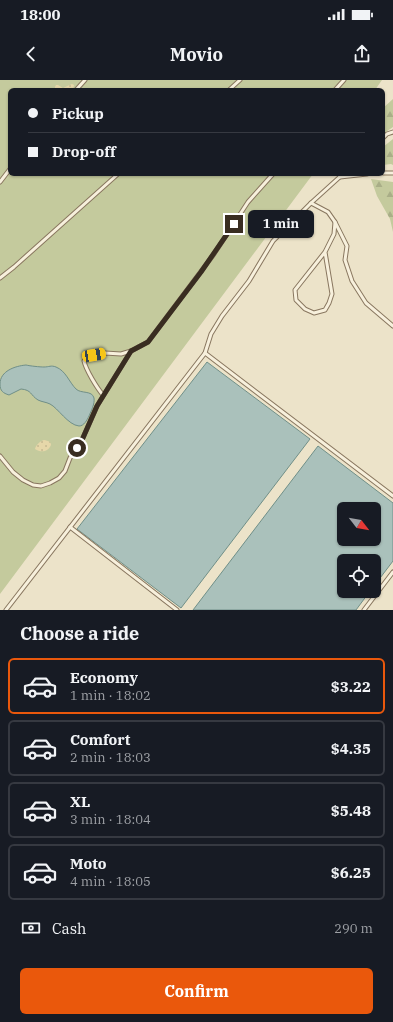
<!DOCTYPE html>
<html lang="en">
<head>
<meta charset="utf-8">
<style>
  :root { --surface:#171b24; --page:#242831; --text:#f1f3f6; --muted:#9ea1a6; --line:#363941; --accent:#ea580c }
  body { margin:0; font-family:"IBM Plex Serif",serif; background:var(--page); color:var(--text); height:100vh; display:flex; flex-direction:column; font-size:15px; white-space:nowrap }
  * { box-sizing:border-box; margin:0 }
  p { font-size:13px; color:var(--muted) }
  .icon { flex:none; width:22px; height:22px; fill:none; stroke:currentColor; stroke-width:2; stroke-linecap:round; stroke-linejoin:round }
  .map { position:relative; height:530px; overflow:hidden }
  .drawer { display:flex; flex-direction:column; background:var(--surface); flex:1 }
  .drawer>* { flex:none }
  .top-card { position:absolute; left:8px; top:8px; width:377px; height:88px; border-radius:6px; box-shadow:0 1px 3px #0004; display:grid; align-content:center; height:88px; padding:0 20px; background:var(--surface) }
  .needle { width:26px; rotate:121deg }
  .controls { position:absolute; left:337px; top:422px; display:grid; gap:8px }
  .controls a { display:grid; place-items:center; width:44px; height:44px; border-radius:6px; background:var(--surface); box-shadow:0 1px 3px #0004; font-size:20px }
  .end { position:absolute; width:18px; height:18px; margin:-9px; border:5px solid #392d21; background:#fff; box-shadow:0 0 0 2px #fff }
  .from { border-radius:50% }
  .bubble { position:absolute; height:28px; border-radius:6px; background:var(--surface); box-shadow:0 1px 3px #0004; font-size:13px; font-weight:800; line-height:28px; text-align:center }
  .car { position:absolute; width:12px; height:24px; margin:-12px -6px; border-radius:5px; box-shadow:0 0 3px 1px #0007; background:linear-gradient(#f5c518 24%,#345 0 40%,#f5c518 0 76%,#345 0 86%,#f5c518 0) }
  .top-card b { display:flex; align-items:center; gap:14px; height:38px; font-size:15px }
  .top-card b+b { border-top:1px solid var(--line) }
  .top-card i { width:10px; height:10px; background:var(--text) }
  ul { padding:0; list-style:none }
  li { display:flex; align-items:center; gap:12px; height:56px; margin:0 8px 6px; padding:0 12px; border:2px solid var(--line); border-radius:6px }
  li div { flex:1 }
  li b { display:block; font-size:15px }
  li em { font-style:normal; font-weight:800 }
  li.selected { border-color:var(--accent) }
  li>.icon { width:36px; height:36px; stroke-width:1.5 }
  h2 { padding:0 20px; font-size:18px; line-height:48px }
  .pay { display:flex; align-items:center; gap:10px; height:44px; padding:0 20px; font-size:15px }
  .pay p { margin-inline-start:auto }
  .button { display:flex; gap:8px; margin-top:auto; padding:8px 20px }
  .button a { flex:1; height:46px; border-radius:6px; background:var(--accent); color:#fff; font-size:16px; font-weight:800; line-height:46px; text-align:center }
  .status { display:flex; justify-content:space-between; align-items:center; height:28px; padding:0 20px; background:var(--surface); direction:ltr }
  .status svg { height:11px; fill:currentColor }
  header { display:flex; justify-content:space-between; align-items:center; height:52px; padding:0 20px; background:var(--surface); font-size:18px; font-weight:800 }
  .map>svg:first-child { display:block }
  .green { fill:#c4ca9d }
  .forest { fill:url(#forest-firs) }
  .sand { fill:url(#sand-dots) }
  .water { fill:#aac1bb; stroke:#708f88; fill-rule:evenodd }
  .lines { fill:none; stroke-linecap:round; stroke-linejoin:round }
  .lane-casing { stroke:#88765f; stroke-width:5 }
  .lane { stroke:#f7f0dc; stroke-width:3 }
  .route { stroke:#392d21; stroke-width:5 }
</style>
</head>
<body>
<div class="status"><b>18:00</b><svg viewBox="0 0 49 12"><path d="M0 12V9h3v3zM5 12V6h3v6zM10 12V3h3v9zM15 12V0h3v12zM26 1h20v11H26zM47 4h2v5h-2z"/></svg></div>
<header><svg class="icon" aria-label="back" viewBox="0 0 24 24"><path d="M15 5l-7 7 7 7"/></svg>Movio<svg class="icon" aria-label="share" viewBox="0 0 24 24"><path d="M12 15V3M7 8l5-5 5 5M5 13v7h14v-7"/></svg></header>
<div class="map">
<svg width="393" height="530" viewBox="0 0 393 530">
  <defs>
    <pattern id="forest-firs" width="22" height="20" patternUnits="userSpaceOnUse"><rect width="22" height="20" fill="#c4ca9d"/><path d="M5 1l3.5 6h-7zM16 11l3.5 6h-7z" fill="#a9ae87"/></pattern>
    <pattern id="sand-dots" width="8" height="8" patternUnits="userSpaceOnUse"><rect width="8" height="8" fill="#e6d7a9"/><path d="M2 2h.1M6 6h.1" fill="none" stroke="#c6b991" stroke-width="1.8" stroke-linecap="round"/></pattern>
  </defs>
  <rect width="100%" height="100%" fill="#ece3c9"/>
  <path class="green" d="M0,0H382L375,10H10V94H313L0,514Z"/>
  <g class="forest">
    <path d="M393,19V47L383,54V28Z"/>
    <path d="M393,59V85L391,84L383,85V67Z"/>
    <path d="M371,99L393,102V152L390,139L377,116Z"/>
  </g>
  <g class="sand">
    <path d="M72,4L74,5L73,10H55V7L56,5H58L63,8Z"/>
    <path d="M44,360C48,361 51,361 51,365C48,372 41,373 35,369C36,365 40,361 44,360Z"/>
  </g>
  <g class="water">
    <path d="M207,282L310,359L181,528L77,449Z"/>
    <path d="M26,285C30,286 40,287 44,287C49,287 51,285 56,287C66,291 69,302 76,309C81,314 92,310 94,318C95,324 91,331 89,336C87,340 84,346 79,346C68,345 58,328 50,324C46,322 42,322 38,320C30,315 32,310 21,309L9,315C3,313 0,311 0,304C0,291 15,286 26,285Z"/>
    <path d="M318,366L393,423V481L374,506V481H344V511H370L356,530H193ZM344,429H374V459H344Z"/>
  </g>
  <g class="lines">
    <defs>
      <g id="lane">
        <path d="M76,10L85,0"/>
        <path d="M229,10L240,0"/>
        <path d="M335,10L344,0"/>
        <path d="M383,58L387,54L393,52"/>
        <path d="M383,93H393"/>
        <path d="M340,97L367,94"/>
        <path d="M0,102L10,89"/>
        <path d="M311,123L328,132L335,142L334,154L325,172L295,210L296,220L305,229L314,233L325,230L329,223L332,214L325,172"/>
        <path d="M335,142L347,166L345,180L352,201L366,223L393,246"/>
        <path d="M0,198L14,187L118,94"/>
        <path d="M205,273L211,254L222,236L249,201L273,161L311,123L343,94"/>
        <path d="M103,315C97,308 86,290 84,281L86,278L94,275L105,273L121,274L131,271L148,262L214,174L248,122L273,94"/>
        <path d="M0,376L13,392L23,400L33,405L41,406L50,403L59,398L65,391L70,378L82,360L97,326L131,271"/>
        <path d="M70,447L177,530"/>
        <path d="M6,530L205,273L393,416"/>
        <path d="M364,530L393,492"/>
      </g>
    </defs>
    <use href="#lane" class="lane-casing"/>
    <use href="#lane" class="lane"/>
  </g>
  <g class="lines">
    <path class="route" d="M77,368L82,360L97,326L131,271L148,262L201,192L234,144"/>
  </g>
</svg>
<div class="controls">
<a><svg class="needle" viewBox="-14 -14 28 28"><path d="M0-13l5 13h-10z" fill="#e53935"/><path d="M0 13l5-13h-10z" fill="#9ea1a6"/></svg></a>
<a><svg class="icon" aria-label="locate" viewBox="0 0 24 24"><circle cx="12" cy="12" r="6"/><path d="M12 2v4M12 18v4M2 12h4M18 12h4"/></svg></a>
</div>
<i class="end from" style="left:77px;top:368px"></i>
<i class="end" style="left:234px;top:144px"></i>
<div class="bubble" style="left:248px;top:130px;width:66px">1 min</div>
<i class="car" style="left:94px;top:275px;rotate:80deg"></i>
<div class="top-card">
<b><i class="from"></i>Pickup</b>
<b><i></i>Drop-off</b>
</div>
</div>
<section class="drawer">
<h2>Choose a ride</h2>
<ul>
<li class="selected"><svg class="icon" aria-label="car" viewBox="0 0 24 24"><path d="M5 17H2v-5l4-1 3-4h7l3 4 3 1v5h-3M9 17h6M6 11h13"/><circle cx="7" cy="17" r="2"/><circle cx="17" cy="17" r="2"/></svg><div><b>Economy</b><p>1 min · 18:02</p></div><em>$3.22</em></li>
<li><svg class="icon" aria-label="car" viewBox="0 0 24 24"><path d="M5 17H2v-5l4-1 3-4h7l3 4 3 1v5h-3M9 17h6M6 11h13"/><circle cx="7" cy="17" r="2"/><circle cx="17" cy="17" r="2"/></svg><div><b>Comfort</b><p>2 min · 18:03</p></div><em>$4.35</em></li>
<li><svg class="icon" aria-label="car" viewBox="0 0 24 24"><path d="M5 17H2v-5l4-1 3-4h7l3 4 3 1v5h-3M9 17h6M6 11h13"/><circle cx="7" cy="17" r="2"/><circle cx="17" cy="17" r="2"/></svg><div><b>XL</b><p>3 min · 18:04</p></div><em>$5.48</em></li>
<li><svg class="icon" aria-label="car" viewBox="0 0 24 24"><path d="M5 17H2v-5l4-1 3-4h7l3 4 3 1v5h-3M9 17h6M6 11h13"/><circle cx="7" cy="17" r="2"/><circle cx="17" cy="17" r="2"/></svg><div><b>Moto</b><p>4 min · 18:05</p></div><em>$6.25</em></li>
</ul>
<div class="pay"><svg class="icon" aria-label="cash" viewBox="0 0 24 24"><path d="M3 7h18v10H3z"/><circle cx="12" cy="12" r="2"/></svg>Cash<p>290 m</p></div>
<div class="button"><a>Confirm</a></div>
</section>
</body>
</html>
